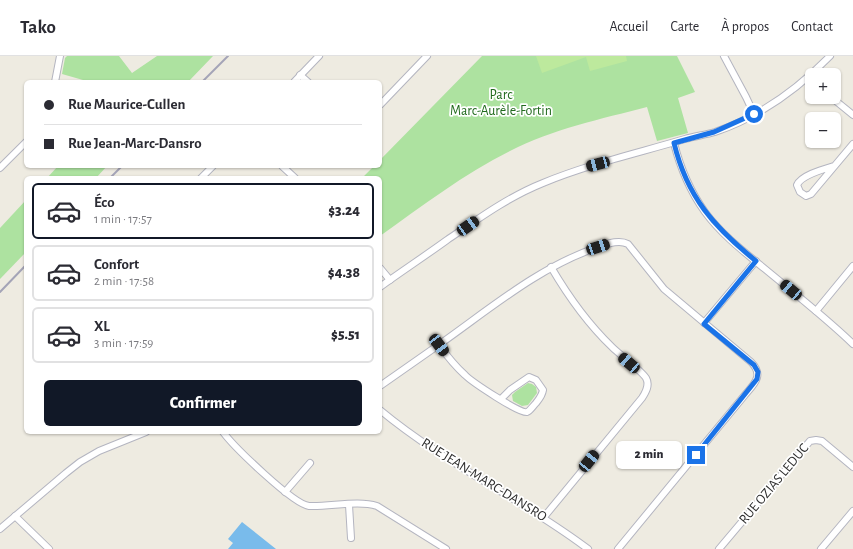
<!DOCTYPE html>
<html lang="fr">
<head>
<meta charset="utf-8">
<style>
  :root { --surface:#fff; --page:#f7f7f7; --text:#2b2b33; --muted:#7c7c81; --line:#e1e1e2; --accent:#111827 }
  body { margin:0; font-family:"Alegreya Sans",sans-serif; background:var(--page); color:var(--text); height:100vh; display:flex; flex-direction:column; font-size:15px; white-space:nowrap }
  * { box-sizing:border-box; margin:0 }
  p { font-size:13px; color:var(--muted) }
  .icon { flex:none; width:22px; height:22px; fill:none; stroke:currentColor; stroke-width:2; stroke-linecap:round; stroke-linejoin:round }
  .map { position:relative; flex:1; overflow:hidden }
  .drawer { position:absolute; left:24px; top:120px; width:358px; height:258px; display:flex; flex-direction:column; background:var(--surface); border-radius:6px; box-shadow:0 1px 3px #0004 }
  .drawer>* { flex:none }
  .guide { position:absolute; left:24px; top:24px; width:358px; height:88px; border-radius:6px; box-shadow:0 1px 3px #0004; display:grid; align-content:center; height:88px; padding:0 20px; background:var(--surface) }
  .fabs { position:absolute; left:805px; top:12px; display:grid; gap:8px }
  .fabs a { display:grid; place-items:center; width:36px; height:36px; border-radius:6px; background:var(--surface); box-shadow:0 1px 3px #0004; font-size:20px }
  .end { position:absolute; width:18px; height:18px; margin:-9px; border:5px solid #1a73e8; background:#fff; box-shadow:0 0 0 2px #fff }
  .from { border-radius:50% }
  .bubble { position:absolute; height:28px; border-radius:6px; background:var(--surface); box-shadow:0 1px 3px #0004; font-size:13px; font-weight:800; line-height:28px; text-align:center }
  .car { position:absolute; width:12px; height:24px; margin:-12px -6px; border-radius:5px; box-shadow:0 0 3px 1px #0007; background:linear-gradient(#222 24%,#8ab4d8 0 40%,#222 0 76%,#8ab4d8 0 86%,#222 0) }
  .guide b { display:flex; align-items:center; gap:14px; height:38px; font-size:15px }
  .guide b+b { border-top:1px solid var(--line) }
  .guide i { width:10px; height:10px; background:var(--text) }
  ul { padding:7px 0 0; list-style:none }
  li { display:flex; align-items:center; gap:12px; height:56px; margin:0 8px 6px; padding:0 12px; border:2px solid var(--line); border-radius:6px }
  li div { flex:1 }
  li b { display:block; font-size:15px }
  li em { font-style:normal; font-weight:800 }
  li.active { border-color:var(--accent) }
  li>.icon { width:36px; height:36px; stroke-width:1.5 }
  .cta { display:flex; gap:8px; margin-top:auto; padding:8px 20px }
  .cta a { flex:1; height:46px; border-radius:6px; background:var(--accent); color:#fff; font-size:16px; font-weight:800; line-height:46px; text-align:center }
  header { display:flex; align-items:center; gap:24px; box-sizing:border-box; height:56px; padding:0 20px; background:var(--surface); border-bottom:1px solid var(--line) }
  header strong { font-size:19px }
  nav { display:flex; gap:22px; margin-inline-start:auto; font-size:14px }
  .map>svg:first-child { display:block }
  .green { fill:#ade2a0 }
  .pitch { fill:#bde99d }
  .water { fill:#79bbeb }
  .lines { fill:none; stroke-linecap:round; stroke-linejoin:round }
  .street-casing { stroke:#b4b5c0; stroke-width:8 }
  .street { stroke:#fff; stroke-width:6 }
  .rail { stroke:#a4a4b7; stroke-width:2 }
  .route { stroke:#1a73e8; stroke-width:5 }
  .labels { text-anchor:middle; dominant-baseline:central; stroke-width:3.5; stroke-linejoin:round; paint-order:stroke }
  .park-label { font-size:14px; fill:#226b1e; stroke:#fff }
  .street-label { font-size:14px; fill:#2e2e2e; stroke:#fff }
</style>
</head>
<body>
<header>
<strong>Tako</strong>
<nav><a>Accueil</a><a>Carte</a><a>À propos</a><a>Contact</a></nav>
</header>
<div class="map">
<svg width="853" height="493" viewBox="0 0 853 493">
  <rect width="100%" height="100%" fill="#eeebe1"/>
  <g class="green">
    <path d="M67,0H119L132,17L157,0H213L188,26H90L62,18L65,2Z"/>
    <path d="M482,0H677L695,36L678,42L688,77L657,85L647,51C601,63 553,73 510,95C464,118 422,150 380,180V122H362L374,110H380V104Z"/>
    <path d="M58,110H107L96,122H47Z"/>
    <path d="M26,144V196L0,223V172Z"/>
    <path d="M528,327L532,328L536,331L537,337L528,349L522,350L513,345L512,339L515,336Z"/>
  </g>
  <path class="pitch" d="M536,0H626L627,5L590,15L586,1L542,17Z"/>
  <path class="water" d="M242,466L276,493H228L233,487L228,483Z"/>
  <g class="lines">
    <defs>
      <g id="street">
        <path d="M724,0L746,41L754,58"/>
        <path d="M300,19L308,26"/>
        <path d="M55,26L60,0"/>
        <path d="M294,26L319,0"/>
        <path d="M831,41L853,59"/>
        <path d="M380,49L427,0"/>
        <path d="M674,87C680,111 690,135 705,156C721,178 743,195 765,213C794,237 825,261 853,288"/>
        <path d="M282,110L295,122"/>
        <path d="M834,110C824,113 801,119 797,129L800,136L806,140L811,138L853,88"/>
        <path d="M0,112L26,86"/>
        <path d="M201,122L213,110"/>
        <path d="M380,212L390,224"/>
        <path d="M380,231C402,215 425,200 447,184C478,163 508,141 543,127C589,108 638,97 685,83C695,80 705,79 715,76C759,61 798,33 830,0"/>
        <path d="M816,255L853,210"/>
        <path d="M704,267L756,205"/>
        <path d="M439,289C447,300 455,310 465,319C472,326 520,358 527,356C530,355 533,350 536,347C539,343 542,340 543,334L536,324L529,321L510,334L501,343"/>
        <path d="M380,330C400,316 420,302 440,288C491,252 539,211 598,191C607,188 619,183 628,188L664,233L751,306C765,320 753,329 744,340L618,493"/>
        <path d="M380,354C445,408 522,443 588,493"/>
        <path d="M223,376C234,391 293,448 309,450C330,451 358,444 377,450L446,493"/>
        <path d="M285,436L310,407"/>
        <path d="M349,449L351,482"/>
        <path d="M15,460L49,493"/>
        <path d="M544,461L642,342C646,336 650,329 646,322C641,314 620,299 612,291C588,268 568,240 551,211"/>
        <path d="M0,473L66,417L80,406L99,395L146,376"/>
        <path d="M719,493L810,385L816,384L822,385L853,411"/>
        <path d="M821,493L853,455"/>
      </g>
    </defs>
    <use href="#street" class="street-casing"/>
    <use href="#street" class="street"/>
    <g class="rail">
      <path d="M202,26L228,0"/>
      <path d="M110,122L122,110"/>
      <path d="M0,236L26,209"/>
    </g>
  </g>
  <g class="lines">
    <path class="route" d="M696,399L757,323L758,316L754,309L704,268L756,205C714,171 687,141 674,87L714,76L754,58"/>
  </g>
  <g class="labels">
    <g class="park-label">
      <text x="501" y="39">Parc<tspan x="501" dy="16">Marc-Aurèle-Fortin</tspan></text>
    </g>
    <g class="street-label">
      <text transform="translate(484 424) rotate(32)">RUE JEAN-MARC-DANSRO</text>
      <text transform="translate(774 428) rotate(-50)">RUE OZIAS LEDUC</text>
    </g>
  </g>
</svg>
<div class="fabs">
<a>+</a>
<a>−</a>
</div>
<i class="end from" style="left:754px;top:58px"></i>
<i class="end" style="left:696px;top:399px"></i>
<div class="bubble" style="left:616px;top:385px;width:66px">2 min</div>
<i class="car" style="left:598px;top:108px;rotate:255deg"></i>
<i class="car" style="left:468px;top:170px;rotate:55deg"></i>
<i class="car" style="left:598px;top:191px;rotate:72deg"></i>
<i class="car" style="left:791px;top:234px;rotate:310deg"></i>
<i class="car" style="left:439px;top:289px;rotate:143deg"></i>
<i class="car" style="left:629px;top:307px;rotate:311deg"></i>
<i class="car" style="left:589px;top:405px;rotate:39deg"></i>
<div class="guide">
<b><i class="from"></i>Rue Maurice-Cullen</b>
<b><i></i>Rue Jean-Marc-Dansro</b>
</div>
<section class="drawer">
<ul>
<li class="active"><svg class="icon" aria-label="car" viewBox="0 0 24 24"><path d="M5 17H2v-5l4-1 3-4h7l3 4 3 1v5h-3M9 17h6M6 11h13"/><circle cx="7" cy="17" r="2"/><circle cx="17" cy="17" r="2"/></svg><div><b>Éco</b><p>1 min · 17:57</p></div><em>$3.24</em></li>
<li><svg class="icon" aria-label="car" viewBox="0 0 24 24"><path d="M5 17H2v-5l4-1 3-4h7l3 4 3 1v5h-3M9 17h6M6 11h13"/><circle cx="7" cy="17" r="2"/><circle cx="17" cy="17" r="2"/></svg><div><b>Confort</b><p>2 min · 17:58</p></div><em>$4.38</em></li>
<li><svg class="icon" aria-label="car" viewBox="0 0 24 24"><path d="M5 17H2v-5l4-1 3-4h7l3 4 3 1v5h-3M9 17h6M6 11h13"/><circle cx="7" cy="17" r="2"/><circle cx="17" cy="17" r="2"/></svg><div><b>XL</b><p>3 min · 17:59</p></div><em>$5.51</em></li>
</ul>
<div class="cta"><a>Confirmer</a></div>
</section>
</div>
</body>
</html>
